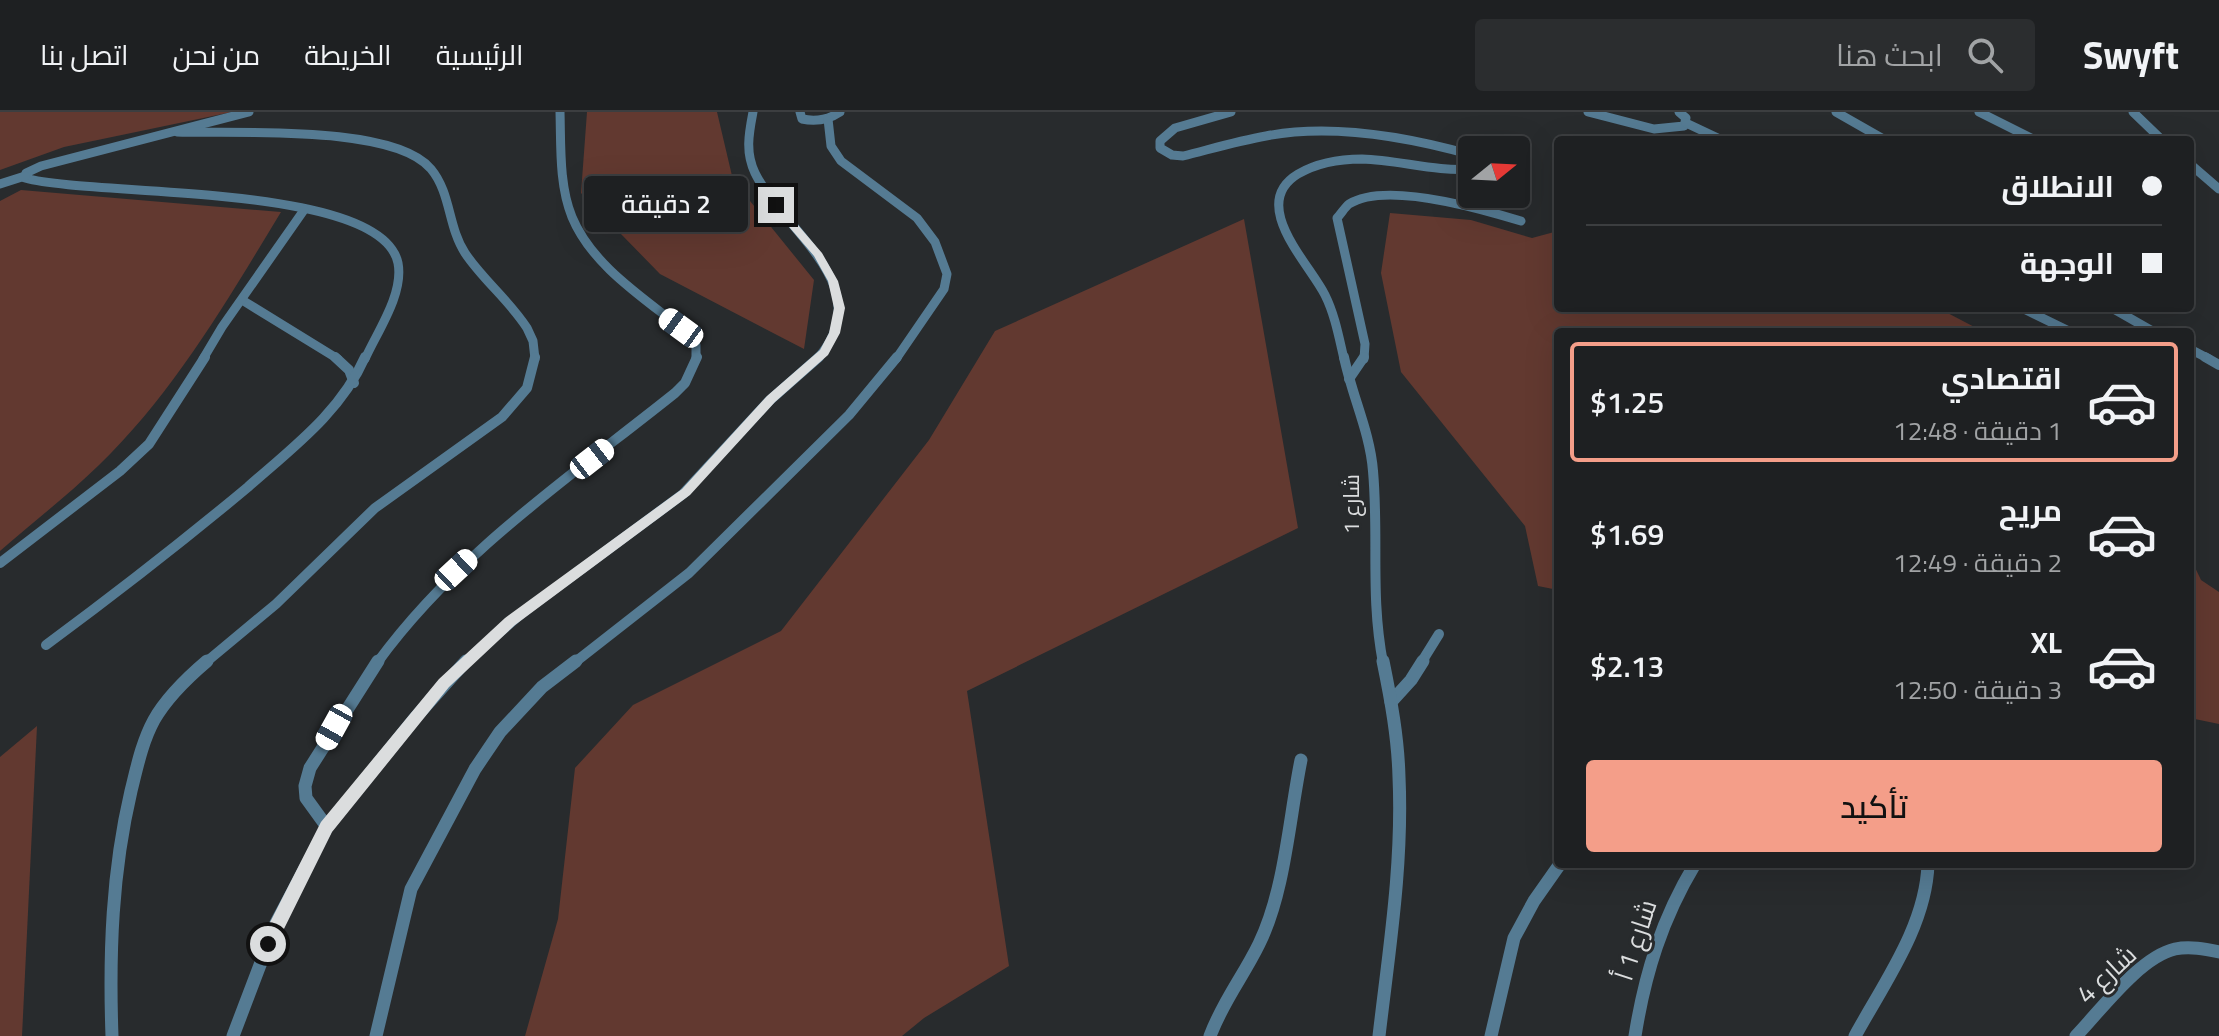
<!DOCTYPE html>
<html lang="ar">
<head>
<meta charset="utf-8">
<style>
  :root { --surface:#1e2022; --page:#2b2d2f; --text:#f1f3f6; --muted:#a1a3a5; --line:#3c3e40; --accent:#f49e89 }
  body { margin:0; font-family:"Titillium Web",Cairo,sans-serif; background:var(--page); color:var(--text); direction:rtl; height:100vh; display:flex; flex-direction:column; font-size:30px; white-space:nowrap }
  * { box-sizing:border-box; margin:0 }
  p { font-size:26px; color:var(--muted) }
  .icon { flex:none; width:44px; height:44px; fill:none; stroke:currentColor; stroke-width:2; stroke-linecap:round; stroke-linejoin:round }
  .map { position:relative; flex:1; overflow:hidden; direction:ltr }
  .panel { position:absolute; left:1554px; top:216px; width:640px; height:540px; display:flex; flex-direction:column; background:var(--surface); border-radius:8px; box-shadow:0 8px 32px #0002,0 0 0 2px var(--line); direction:rtl }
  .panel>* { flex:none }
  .banner { position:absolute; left:1554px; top:24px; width:640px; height:176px; border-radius:8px; box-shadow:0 8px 32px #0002,0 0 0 2px var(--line); direction:rtl; display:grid; align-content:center; height:176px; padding:0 32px; background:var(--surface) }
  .needle { width:52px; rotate:72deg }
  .controls { position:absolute; left:1458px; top:24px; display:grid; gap:16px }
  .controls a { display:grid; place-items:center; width:72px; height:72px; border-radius:8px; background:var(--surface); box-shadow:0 8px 32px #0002,0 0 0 2px var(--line); font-size:40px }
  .end { position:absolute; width:36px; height:36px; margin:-18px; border:10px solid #dbddde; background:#111; box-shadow:0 0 0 4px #111 }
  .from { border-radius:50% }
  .bubble { position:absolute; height:56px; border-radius:8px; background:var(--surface); box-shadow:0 8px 32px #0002,0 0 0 2px var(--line); font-size:26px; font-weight:600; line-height:56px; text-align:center; direction:rtl }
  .car { position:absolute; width:24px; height:48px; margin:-24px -12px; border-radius:10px; box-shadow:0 0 6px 2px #0007; background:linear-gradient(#fff 24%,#345 0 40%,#fff 0 76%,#345 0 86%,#fff 0) }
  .banner b { display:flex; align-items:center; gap:28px; height:76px; font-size:30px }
  .banner b+b { border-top:2px solid var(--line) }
  .banner i { width:20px; height:20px; background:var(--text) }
  ul { padding:14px 0 0; list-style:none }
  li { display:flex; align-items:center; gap:24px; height:120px; margin:0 16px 12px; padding:0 16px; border:4px solid transparent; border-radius:8px }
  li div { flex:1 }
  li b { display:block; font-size:30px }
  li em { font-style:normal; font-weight:600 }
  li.on { border-color:var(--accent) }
  li>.icon { width:72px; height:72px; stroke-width:1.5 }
  .primary-button { display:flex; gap:16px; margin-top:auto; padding:16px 32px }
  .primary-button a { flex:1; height:92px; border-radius:8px; background:var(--accent); color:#111; font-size:32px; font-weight:600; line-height:92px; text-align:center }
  header { display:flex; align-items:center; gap:48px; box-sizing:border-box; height:112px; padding:0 40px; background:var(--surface); border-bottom:2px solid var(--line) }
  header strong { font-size:38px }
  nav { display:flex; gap:44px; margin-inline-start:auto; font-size:28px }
  .search { width:560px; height:72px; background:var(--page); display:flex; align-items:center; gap:20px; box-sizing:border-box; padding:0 28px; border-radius:8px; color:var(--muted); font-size:30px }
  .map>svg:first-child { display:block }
  .green { fill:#623930 }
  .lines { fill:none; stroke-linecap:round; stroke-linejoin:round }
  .minor-far2 { stroke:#557b93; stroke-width:9 }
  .minor-far1 { stroke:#557b93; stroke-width:10 }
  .minor { stroke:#557b93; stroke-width:13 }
  .route { fill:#dbddde }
  .labels { text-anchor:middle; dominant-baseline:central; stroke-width:6; stroke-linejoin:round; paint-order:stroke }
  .street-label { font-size:22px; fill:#dbddde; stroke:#282b2d }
  .near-street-label { font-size:26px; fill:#dbddde; stroke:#282b2d }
</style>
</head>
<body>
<header>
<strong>Swyft</strong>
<div class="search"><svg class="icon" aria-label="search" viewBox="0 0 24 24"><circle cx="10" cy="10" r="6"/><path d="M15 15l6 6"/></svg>ابحث هنا</div>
<nav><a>الرئيسية</a><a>الخريطة</a><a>من نحن</a><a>اتصل بنا</a></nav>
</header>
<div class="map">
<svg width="2219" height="924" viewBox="0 0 2219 924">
  <rect width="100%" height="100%" fill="#282b2d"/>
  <g class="green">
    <path d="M0,0H232L64,35L0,58Z"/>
    <path d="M587,0H717L733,68L814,168L804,237L660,162L581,81Z"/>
    <path d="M21,78L281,100C227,189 173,282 98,354C67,384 32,411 0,439V89Z"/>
    <path d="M1390,101L1471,108L1532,126L1558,119V196H1938L1984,220H1558V478L1538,474L1525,414L1401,260L1381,161Z"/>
    <path d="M1244,107L1298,416L967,579L1009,854L924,906L902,924H525L558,807L575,656L633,593L781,519L929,328L995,219Z"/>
    <path d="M2190,445L2201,468L2219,480V612L2190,606Z"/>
    <path d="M37,614L22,924H0V645Z"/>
  </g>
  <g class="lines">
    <g class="minor-far2">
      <path d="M249,0L41,54L26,61L25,66C92,85 381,70 398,151C404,182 377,220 365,247"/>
      <path d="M560,0C561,34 559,73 572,105C593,156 649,189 690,223L696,233V247"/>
      <path d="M753,0C749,21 745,40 755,61C784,120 881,175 817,247"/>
      <path d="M800,0L802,7C816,10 828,8 840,0"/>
      <path d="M1231,0L1175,16L1160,29V36L1172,43L1183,44C1211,37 1238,29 1266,24C1333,11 1408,25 1472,43"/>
      <path d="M1588,0L1654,17L1684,14L1686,6L1679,0"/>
      <path d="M1836,0L1885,28"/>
      <path d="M1979,0L2035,28"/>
      <path d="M2133,0L2162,28"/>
      <path d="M828,7L831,34L841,49L917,106L935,130L947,162L944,177L896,247"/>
      <path d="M1686,11L1722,28"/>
      <path d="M177,20C235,22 394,12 431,57C451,81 448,115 465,141C483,168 509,188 527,216L533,229L535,247"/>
      <path d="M2190,52L2219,77"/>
      <path d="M0,72L25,64"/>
      <path d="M242,188L338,247"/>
      <path d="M2022,196L2071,220"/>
      <path d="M2112,196L2154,220"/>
      <path d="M2190,237L2209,247"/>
      <path d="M203,247L222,215L304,98"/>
      <path d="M1344,247C1339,226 1335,203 1325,183C1309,151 1248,92 1298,62C1317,51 1340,47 1362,47C1399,48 1436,60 1472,57"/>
      <path d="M1364,247L1365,232L1337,106C1341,102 1345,95 1349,92C1385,69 1482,97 1521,109"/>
    </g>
    <g class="minor-far1">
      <path d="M335,245L349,258L354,271"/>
      <path d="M1344,245C1352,284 1370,320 1373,359C1379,426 1370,483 1383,551"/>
      <path d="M2205,245L2219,253"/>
      <path d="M1349,267L1364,245"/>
      <path d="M0,451L120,359L149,332L205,245"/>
      <path d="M46,533C115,482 182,430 248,375C292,336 341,300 365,245"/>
      <path d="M205,551L276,492L375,396L502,305L527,276L535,245"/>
      <path d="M377,551C457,441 570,365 675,281L685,271L697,245"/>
      <path d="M464,551L522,501L683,382L769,289L819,245"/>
      <path d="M574,551L689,461L849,303L897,245"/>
      <path d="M1421,551L1439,522"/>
    </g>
    <g class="minor">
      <path d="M1391,590L1411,568L1423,549"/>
      <path d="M327,715L415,606L466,549"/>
      <path d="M112,924C109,841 112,760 131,679C137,655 142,630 154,608C167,585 187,566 207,549"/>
      <path d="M233,924L276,811L327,715L306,686L305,674L310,656L378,549"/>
      <path d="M376,924L411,777L475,657L500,620L542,575L576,549"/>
      <path d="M1210,924C1224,887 1243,865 1259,832C1285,779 1289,707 1301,648"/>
      <path d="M1379,924C1389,838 1403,752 1399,665C1398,626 1391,588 1383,549"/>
      <path d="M1491,924L1514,826L1534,789L1560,752"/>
      <path d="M1635,924C1645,861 1662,807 1695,752"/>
      <path d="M1855,924C1884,871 1926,814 1928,752"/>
      <path d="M2076,924C2101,898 2140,845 2175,837C2190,834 2205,837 2219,840"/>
    </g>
  </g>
  <path class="route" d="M772,91H779L822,141L838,169L845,196L840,221L828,243L775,290L690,383L515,513L449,575L332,720L274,837H262V826L321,710L439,567L505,506L682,377L767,284L820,238L829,221L834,196L828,169L814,144L772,95Z"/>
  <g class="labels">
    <g class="street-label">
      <text transform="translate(1351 392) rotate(-90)">شارع 1</text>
    </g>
    <g class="near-street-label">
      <text transform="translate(1635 828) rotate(-72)">شارع 1 أ</text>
      <text transform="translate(2106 862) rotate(-43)">شارع 4</text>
    </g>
  </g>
</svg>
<div class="controls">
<a><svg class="needle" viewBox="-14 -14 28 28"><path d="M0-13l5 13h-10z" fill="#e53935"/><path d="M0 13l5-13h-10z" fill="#a1a3a5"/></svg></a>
</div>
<i class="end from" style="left:268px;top:832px"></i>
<i class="end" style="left:776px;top:93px"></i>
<div class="bubble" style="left:584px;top:64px;width:164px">2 دقيقة</div>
<i class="car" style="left:681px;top:216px;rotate:306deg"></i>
<i class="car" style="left:592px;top:347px;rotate:52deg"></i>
<i class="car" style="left:456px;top:458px;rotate:47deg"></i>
<i class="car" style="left:334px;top:615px;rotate:209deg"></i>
<div class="banner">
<b><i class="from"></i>الانطلاق</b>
<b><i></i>الوجهة</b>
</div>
<section class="panel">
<ul>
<li class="on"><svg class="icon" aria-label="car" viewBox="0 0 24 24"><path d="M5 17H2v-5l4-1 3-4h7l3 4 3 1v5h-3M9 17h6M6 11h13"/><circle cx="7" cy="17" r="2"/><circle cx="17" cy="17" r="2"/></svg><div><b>اقتصادي</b><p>1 دقيقة · 12:48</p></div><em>$1.25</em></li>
<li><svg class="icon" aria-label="car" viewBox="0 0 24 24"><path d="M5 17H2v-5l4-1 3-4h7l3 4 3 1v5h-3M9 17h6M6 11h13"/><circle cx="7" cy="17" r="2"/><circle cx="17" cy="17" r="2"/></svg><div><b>مريح</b><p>2 دقيقة · 12:49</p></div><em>$1.69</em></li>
<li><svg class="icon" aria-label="car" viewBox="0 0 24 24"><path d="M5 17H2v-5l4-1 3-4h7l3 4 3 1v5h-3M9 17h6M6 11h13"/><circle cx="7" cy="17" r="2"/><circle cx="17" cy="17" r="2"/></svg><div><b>XL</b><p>3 دقيقة · 12:50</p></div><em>$2.13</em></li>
</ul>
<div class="primary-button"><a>تأكيد</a></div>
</section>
</div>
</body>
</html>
